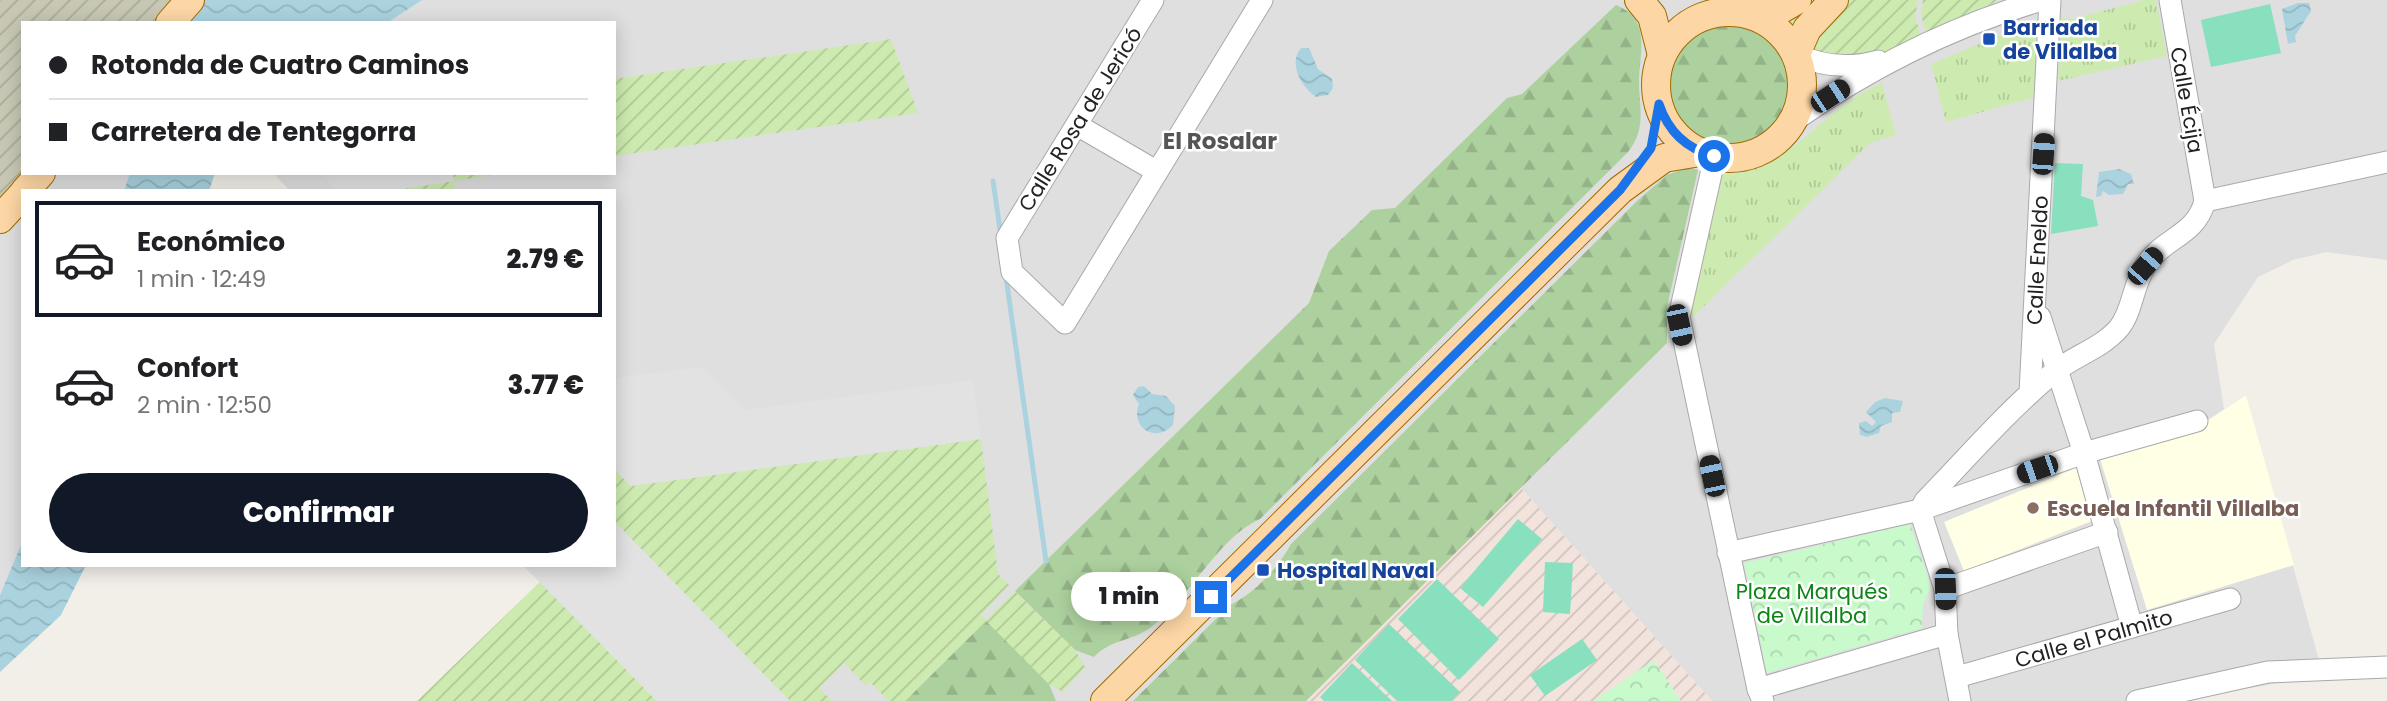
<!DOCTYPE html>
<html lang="es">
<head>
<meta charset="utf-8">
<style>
  :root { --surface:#fff; --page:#f2f2f2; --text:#202124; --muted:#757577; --line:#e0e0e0; --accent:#111827 }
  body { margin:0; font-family:Poppins,sans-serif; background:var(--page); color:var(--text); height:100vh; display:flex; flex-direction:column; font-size:26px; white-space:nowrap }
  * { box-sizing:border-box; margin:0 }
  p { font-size:23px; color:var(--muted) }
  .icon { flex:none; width:38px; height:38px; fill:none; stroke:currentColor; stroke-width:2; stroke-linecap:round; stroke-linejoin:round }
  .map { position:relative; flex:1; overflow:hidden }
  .side { position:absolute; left:21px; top:189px; width:595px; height:378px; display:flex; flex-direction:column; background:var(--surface); border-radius:0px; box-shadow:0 4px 18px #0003 }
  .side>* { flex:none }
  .top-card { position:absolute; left:21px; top:21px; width:595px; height:154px; border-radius:0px; box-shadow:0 4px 18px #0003; display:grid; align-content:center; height:154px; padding:0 28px; background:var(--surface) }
  .end { position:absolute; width:32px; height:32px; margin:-16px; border:9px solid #1a73e8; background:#fff; box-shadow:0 0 0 4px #fff }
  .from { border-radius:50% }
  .bubble { position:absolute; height:49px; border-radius:24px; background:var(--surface); box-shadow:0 4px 18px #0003; font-size:23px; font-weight:800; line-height:49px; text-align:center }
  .car { position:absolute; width:21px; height:42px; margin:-21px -10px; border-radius:9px; box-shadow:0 0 5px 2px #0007; background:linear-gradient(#222 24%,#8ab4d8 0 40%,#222 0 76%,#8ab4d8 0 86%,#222 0) }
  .top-card b { display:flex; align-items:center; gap:24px; height:66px; font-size:26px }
  .top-card b+b { border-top:2px solid var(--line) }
  .top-card i { width:18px; height:18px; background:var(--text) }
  ul { padding:12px 0 0; list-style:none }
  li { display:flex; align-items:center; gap:21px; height:116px; margin:0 14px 10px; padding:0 14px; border:4px solid transparent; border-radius:0px }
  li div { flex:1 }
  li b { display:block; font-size:26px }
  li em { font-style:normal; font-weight:800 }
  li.active { border-color:var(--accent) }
  li>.icon { width:63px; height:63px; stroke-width:1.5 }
  .action { display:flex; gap:14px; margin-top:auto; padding:14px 28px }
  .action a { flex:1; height:80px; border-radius:42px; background:var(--accent); color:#fff; font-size:28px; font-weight:800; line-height:80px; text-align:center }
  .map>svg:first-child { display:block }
  .residential { fill:#e0dfdf }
  .education { fill:#ffffe5 }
  .military { fill:url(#military-furrows) }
  .construction { fill:url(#construction-furrows) }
  .grass { fill:url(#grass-tufts) }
  .forest { fill:url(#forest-firs) }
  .park { fill:url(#park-crowns) }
  .garden { fill:url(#garden-furrows) }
  .pitch { fill:#88e0be }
  .parking { fill:#e2e2e2 }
  .water { fill:url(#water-waves) }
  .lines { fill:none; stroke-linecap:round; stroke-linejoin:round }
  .stream { stroke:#aad3df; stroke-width:5 }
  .minor-casing { stroke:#a9a9a9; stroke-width:23 }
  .major-casing { stroke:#a06b00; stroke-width:30 }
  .minor { stroke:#fff; stroke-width:21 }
  .major { stroke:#fcd6a4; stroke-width:28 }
  .route { stroke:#1a73e8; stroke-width:9 }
  .transit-dot { fill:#1a4fb4; stroke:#fff; stroke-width:2.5 }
  .education-dot { fill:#8d6e63; stroke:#fff; stroke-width:2.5 }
  .labels { text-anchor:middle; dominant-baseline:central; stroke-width:5; stroke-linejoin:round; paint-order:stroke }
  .transit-label { font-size:21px; font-weight:bold; fill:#164399; stroke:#fff; text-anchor:start }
  .street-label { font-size:21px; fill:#222; stroke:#fff }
  .education-label { font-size:21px; font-weight:bold; fill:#785e54; stroke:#fff; text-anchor:start }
  .park-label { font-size:21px; fill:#0c8416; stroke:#fff }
  .neighbourhood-label { font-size:23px; font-weight:bold; fill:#555; stroke:#fff }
</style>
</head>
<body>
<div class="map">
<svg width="2387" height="701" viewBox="0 0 2387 701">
  <defs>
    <pattern id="military-furrows" width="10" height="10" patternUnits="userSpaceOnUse" patternTransform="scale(1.75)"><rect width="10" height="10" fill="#f3e3dd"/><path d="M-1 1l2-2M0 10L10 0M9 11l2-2" fill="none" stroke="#d0c2bd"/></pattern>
    <pattern id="construction-furrows" width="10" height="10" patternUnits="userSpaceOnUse" patternTransform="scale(1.75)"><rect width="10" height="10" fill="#c7c7b4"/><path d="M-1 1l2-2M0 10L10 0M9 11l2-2" fill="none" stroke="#abab9a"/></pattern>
    <pattern id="grass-tufts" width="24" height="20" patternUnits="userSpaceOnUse" patternTransform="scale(1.75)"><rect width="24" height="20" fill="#cdebb0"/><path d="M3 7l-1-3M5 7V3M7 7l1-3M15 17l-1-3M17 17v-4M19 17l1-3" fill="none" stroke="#b0c997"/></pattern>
    <pattern id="forest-firs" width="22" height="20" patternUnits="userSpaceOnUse" patternTransform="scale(1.75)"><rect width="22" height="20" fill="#add19e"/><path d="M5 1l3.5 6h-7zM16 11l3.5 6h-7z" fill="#95b388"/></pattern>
    <pattern id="park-crowns" width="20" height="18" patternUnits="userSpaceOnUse" patternTransform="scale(1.75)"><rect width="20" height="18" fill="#c8facc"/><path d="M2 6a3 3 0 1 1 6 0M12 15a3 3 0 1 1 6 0" fill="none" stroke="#acd6af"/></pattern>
    <pattern id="garden-furrows" width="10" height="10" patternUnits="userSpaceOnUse" patternTransform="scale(1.75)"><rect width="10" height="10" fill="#cdebb0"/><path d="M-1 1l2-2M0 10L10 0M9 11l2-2" fill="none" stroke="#b0c997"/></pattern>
    <pattern id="water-waves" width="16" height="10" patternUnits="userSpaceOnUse" patternTransform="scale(1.75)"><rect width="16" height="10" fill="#aad3df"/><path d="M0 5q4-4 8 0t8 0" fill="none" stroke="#92b5bf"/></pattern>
  </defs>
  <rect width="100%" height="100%" fill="#f2efe9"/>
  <g class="residential">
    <path d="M0,0L23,23V173H130L124,191H23V540L0,595Z"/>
    <path d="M421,0H2387V260L2326,252L2293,260L2258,277L2214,344L2224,409L2246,395L2323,675L2177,701H1712L1521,488L1306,701H657L523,565H614V191H290L273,173H614V23H387Z"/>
  </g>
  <g class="education">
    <path d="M2246,395L2294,565L2147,610L2100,459L2193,430Z"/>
    <path d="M2076,468L2092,521L1964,571L1944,522Z"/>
  </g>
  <path class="military" d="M1521,488L1712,701H1306Z"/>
  <path class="construction" d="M0,0H181L170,23H23V173L0,219Z"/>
  <g class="grass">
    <path d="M2144,0H2156L2167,56L2058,81L2062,18L2072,19Z"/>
    <path d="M2041,18L2036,97L1946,122L1931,64Z"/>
    <path d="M1882,83L1896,135L1870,143L1693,317L1691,312L1723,174C1789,173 1824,106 1882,83Z"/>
  </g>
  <g class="forest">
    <path d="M1616,5C1651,19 1640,50 1639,80C1639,107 1647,128 1628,152L1260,519C1218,537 1189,600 1150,628C1132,641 1109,640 1094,657L1075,650L1015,591L1309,303L1329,251L1372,210L1395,208L1507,98L1522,94Z"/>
    <circle cx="1729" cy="85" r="73"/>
    <path d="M1689,167L1698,170L1667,307V343L1306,701H1133L1230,605C1254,594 1278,568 1291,544L1638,200L1667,175Z"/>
    <path d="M986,620L1049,684L1056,701H905Z"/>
  </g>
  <g class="park">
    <path d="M1910,524L1931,587L1923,604L1922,628L1767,673L1744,563Z"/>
    <path d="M1654,660L1681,701H1593Z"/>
  </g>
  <g class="garden">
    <path d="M1797,0H1917L1916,20L1924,45L1853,66L1787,40L1769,23Z"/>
    <path d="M1923,0H1998L1930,42L1921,16Z"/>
    <path d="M891,39L918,113L614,156V79Z"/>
    <path d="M453,173H504L454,181L455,191H389L453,181Z"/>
    <path d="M981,439L998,574L1009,585L981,615L986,620L1015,591L1075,650L1085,667L1063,692L1049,684L986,621L905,701H889L870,682L866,686L844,663L819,688L832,701H790L614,521V469L631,486Z"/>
    <path d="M540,582L657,701H417Z"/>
  </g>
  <g class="pitch">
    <path d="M2270,4L2281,53L2211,67L2201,20Z"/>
    <path d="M2055,163L2083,164L2081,196L2093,200L2098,226L2051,234Z"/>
    <path d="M1518,519L1542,539L1483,607L1460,588Z"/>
    <path d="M1545,562L1573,563L1570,614L1543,612Z"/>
    <path d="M1437,579L1499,639L1459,680L1398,619Z"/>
    <path d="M1389,624L1460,692L1451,701H1397L1355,660Z"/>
    <path d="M1582,639L1597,660L1545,696L1530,675Z"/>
    <path d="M1352,663L1392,701H1324L1320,697Z"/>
  </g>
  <g class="parking">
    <path d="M324,173H453L454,181L389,191H333Z"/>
    <path d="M702,367L745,410L973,380L981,439L631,486L614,469V378Z"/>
    <path d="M614,521L724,634L790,701H657L523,565H614Z"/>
  </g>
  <g class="water">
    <path d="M190,0H422L387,23H170Z"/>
    <path d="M2298,3H2309L2311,11L2295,36L2296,42L2288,44L2282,9Z"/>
    <path d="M1301,48H1309L1318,69L1332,79L1333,88L1328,95L1316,97C1301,86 1288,64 1301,48Z"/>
    <path d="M2119,169L2131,174L2134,184H2128L2123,194L2109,195L2103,191L2101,196L2096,197L2099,172Z"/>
    <path d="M130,173H215L209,191H124Z"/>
    <path d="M1144,386L1152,394L1166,396L1175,406L1173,425C1155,444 1130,427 1139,404L1133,395L1138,387Z"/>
    <path d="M1885,398L1903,401L1900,412L1892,413V422L1881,426L1879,433L1867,437L1860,435L1859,423L1866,421L1872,426L1876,422L1866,412L1875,402Z"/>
    <path d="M23,540V565H86L61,615L0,672V595Z"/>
  </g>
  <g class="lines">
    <g class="stream">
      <path d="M993,181L1001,236"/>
      <path d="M1006,277L1046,561"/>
    </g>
    <defs>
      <g id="minor">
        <path d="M1153,0L1007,238L1012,272L1065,323L1262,0"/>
        <path d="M1796,54C1823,67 1849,69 1878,61"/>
        <path d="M1792,122C1869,68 1952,26 2042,0"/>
        <path d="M1077,125L1156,171"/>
        <path d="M1715,156L1679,317L1758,689L1763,701"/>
        <path d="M2205,201L2387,162"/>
        <path d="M2040,317L2084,453L2132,627"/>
        <path id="s1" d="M2030,393L2050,0"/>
        <path d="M1728,553L1920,510L1925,501C1967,458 2007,411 2053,373C2073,356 2101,349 2119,328C2133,311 2133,283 2146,265C2165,236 2195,237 2205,201L2170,0"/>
        <path d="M1945,589L2107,532"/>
        <path id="s2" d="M1957,677L2230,599"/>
        <path d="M1758,689L1947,634"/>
        <path d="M1960,701L1947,634L1945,589L1920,510L2084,453L2197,421"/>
        <path d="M2137,701L2268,672L2387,667"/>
      </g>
      <g id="major">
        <path d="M1639,0L1652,16L1662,55"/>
        <circle cx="1729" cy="85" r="73"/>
        <path d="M1748,14L1778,11L1797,0"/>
        <path d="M170,23L190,0"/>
        <path d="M1796,54L1807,29L1834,0"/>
        <path d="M25,191L41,173"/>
        <path d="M0,219L23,194"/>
        <path d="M1105,701L1620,190L1664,158L1700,152"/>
      </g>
    </defs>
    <use href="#minor" class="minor-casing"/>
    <use href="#major" class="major-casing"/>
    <use href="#minor" class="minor"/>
    <use href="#major" class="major"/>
  </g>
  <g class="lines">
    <path class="route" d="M1211,597L1620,190L1651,148L1659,104C1668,131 1687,149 1714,156"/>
  </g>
  <g class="transit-dot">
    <rect x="1982" y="32" width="14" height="14" rx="3.5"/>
    <rect x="1256" y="563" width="14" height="14" rx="3.5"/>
  </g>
  <circle class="education-dot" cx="2033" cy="508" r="7"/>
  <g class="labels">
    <g class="transit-label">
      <text x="2003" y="27">Barriada<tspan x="2003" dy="24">de Villalba</tspan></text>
      <text x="1277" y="570">Hospital Naval</text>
    </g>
    <g class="street-label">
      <text transform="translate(2187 100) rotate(80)">Calle Écija</text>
      <text transform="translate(1080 119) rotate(-58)">Calle Rosa de Jericó</text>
      <text stroke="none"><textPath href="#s1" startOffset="133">Calle Eneldo</textPath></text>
      <text stroke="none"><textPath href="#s2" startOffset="142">Calle el Palmito</textPath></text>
    </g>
    <g class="education-label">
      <text x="2047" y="508">Escuela Infantil Villalba</text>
    </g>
    <g class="park-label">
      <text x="1812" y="591">Plaza Marqués<tspan x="1812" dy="24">de Villalba</tspan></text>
    </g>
    <g class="neighbourhood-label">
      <text x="1220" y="141">El Rosalar</text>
    </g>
  </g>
</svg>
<i class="end from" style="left:1714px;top:156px"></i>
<i class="end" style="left:1211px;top:597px"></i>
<div class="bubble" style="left:1071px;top:572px;width:116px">1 min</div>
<i class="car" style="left:1830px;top:96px;rotate:57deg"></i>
<i class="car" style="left:2043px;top:154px;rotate:4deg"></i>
<i class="car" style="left:2145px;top:266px;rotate:41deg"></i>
<i class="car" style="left:1679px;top:325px;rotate:168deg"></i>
<i class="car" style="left:2037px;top:469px;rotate:251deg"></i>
<i class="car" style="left:1712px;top:476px;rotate:348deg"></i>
<i class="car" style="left:1945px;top:589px;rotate:178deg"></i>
<div class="top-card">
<b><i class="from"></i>Rotonda de Cuatro Caminos</b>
<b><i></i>Carretera de Tentegorra</b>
</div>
<section class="side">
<ul>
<li class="active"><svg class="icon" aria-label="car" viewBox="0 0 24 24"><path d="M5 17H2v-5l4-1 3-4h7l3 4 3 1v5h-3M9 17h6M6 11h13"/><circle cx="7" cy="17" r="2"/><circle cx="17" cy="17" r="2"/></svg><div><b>Económico</b><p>1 min · 12:49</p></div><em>2.79 €</em></li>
<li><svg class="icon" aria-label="car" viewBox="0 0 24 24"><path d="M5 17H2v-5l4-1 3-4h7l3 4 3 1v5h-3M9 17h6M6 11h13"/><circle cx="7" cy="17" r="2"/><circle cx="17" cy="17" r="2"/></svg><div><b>Confort</b><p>2 min · 12:50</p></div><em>3.77 €</em></li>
</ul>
<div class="action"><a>Confirmar</a></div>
</section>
</div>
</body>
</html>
